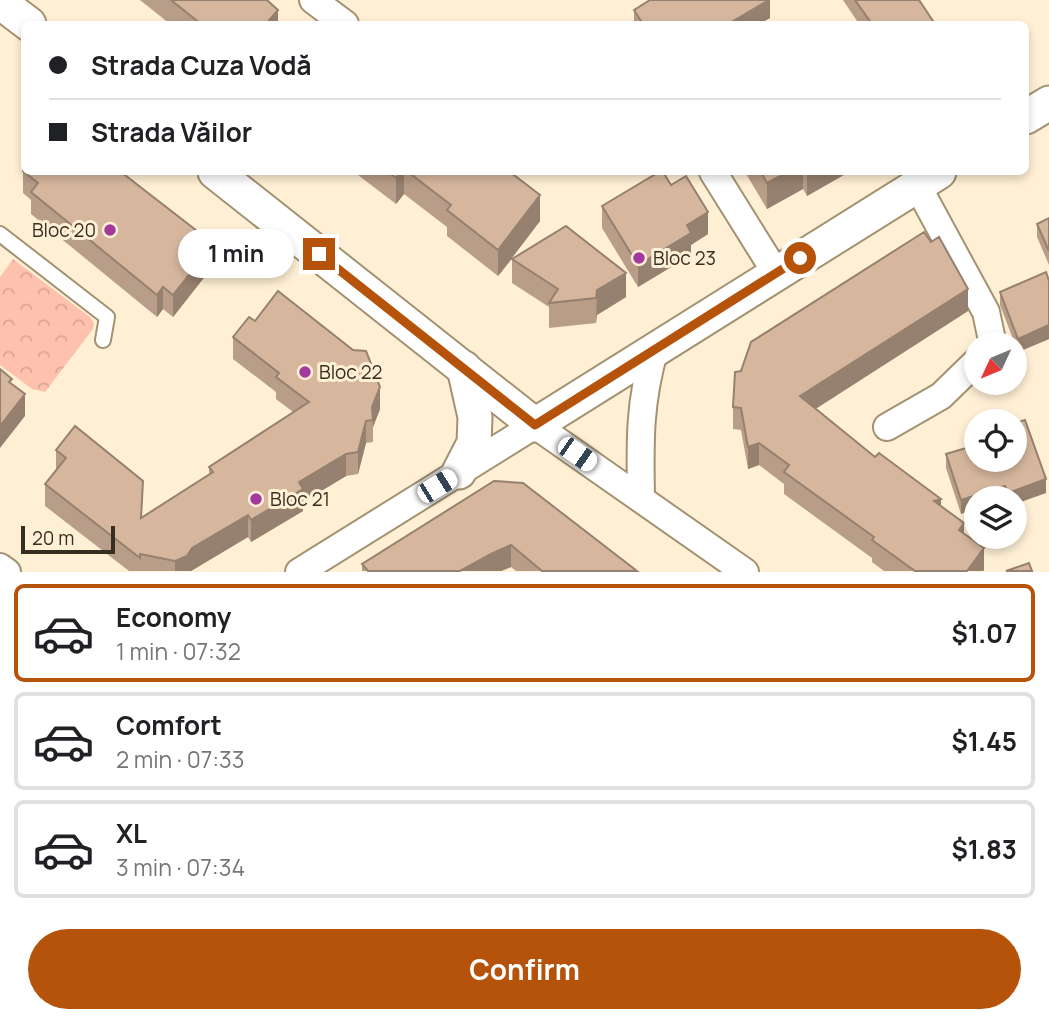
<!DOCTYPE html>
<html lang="en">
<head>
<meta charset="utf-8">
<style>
  :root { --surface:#fff; --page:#f2f2f2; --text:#202124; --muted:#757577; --line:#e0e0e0; --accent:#b45309 }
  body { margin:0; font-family:Manrope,sans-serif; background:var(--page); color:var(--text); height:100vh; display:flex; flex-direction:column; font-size:26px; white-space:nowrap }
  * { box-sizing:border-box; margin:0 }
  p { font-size:23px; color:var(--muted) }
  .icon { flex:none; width:38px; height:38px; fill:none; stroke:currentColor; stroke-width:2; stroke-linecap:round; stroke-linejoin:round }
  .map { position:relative; height:572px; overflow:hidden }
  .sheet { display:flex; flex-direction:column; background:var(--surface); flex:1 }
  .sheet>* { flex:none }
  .top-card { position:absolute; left:21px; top:21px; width:1008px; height:154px; border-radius:10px; box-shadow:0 4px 10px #0003; display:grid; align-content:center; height:154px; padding:0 28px; background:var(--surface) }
  .needle { width:46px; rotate:226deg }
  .fabs { position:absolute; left:964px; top:332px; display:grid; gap:14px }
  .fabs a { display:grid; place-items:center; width:63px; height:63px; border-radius:50%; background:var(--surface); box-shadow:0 4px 10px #0003; font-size:35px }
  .scale { position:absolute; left:21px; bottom:18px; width:94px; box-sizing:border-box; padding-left:7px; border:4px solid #352e21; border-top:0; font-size:19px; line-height:24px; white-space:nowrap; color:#352e21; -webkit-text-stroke:5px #fff0d5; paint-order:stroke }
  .end { position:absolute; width:32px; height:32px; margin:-16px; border:9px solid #b45309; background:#fff; box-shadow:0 0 0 4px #fff }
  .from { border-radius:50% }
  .bubble { position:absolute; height:49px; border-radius:24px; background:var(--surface); box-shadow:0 4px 10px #0003; font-size:23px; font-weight:700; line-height:49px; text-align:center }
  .car { position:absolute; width:21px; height:42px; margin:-21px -10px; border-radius:9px; box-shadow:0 0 5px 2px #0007; background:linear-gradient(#fff 24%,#345 0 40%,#fff 0 76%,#345 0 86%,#fff 0) }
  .top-card b { display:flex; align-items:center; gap:24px; height:66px; font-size:26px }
  .top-card b+b { border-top:2px solid var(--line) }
  .top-card i { width:18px; height:18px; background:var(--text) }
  ul { padding:12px 0 0; list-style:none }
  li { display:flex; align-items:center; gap:21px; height:98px; margin:0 14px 10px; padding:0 14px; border:4px solid var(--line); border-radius:10px }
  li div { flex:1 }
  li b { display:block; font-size:26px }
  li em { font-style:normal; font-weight:700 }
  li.on { border-color:var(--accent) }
  li>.icon { width:63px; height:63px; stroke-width:1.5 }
  .button { display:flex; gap:14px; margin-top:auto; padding:14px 28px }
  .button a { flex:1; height:80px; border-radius:42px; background:var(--accent); color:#fff; font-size:28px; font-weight:700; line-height:80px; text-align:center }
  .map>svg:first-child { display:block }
  .park { fill:url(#park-crowns) }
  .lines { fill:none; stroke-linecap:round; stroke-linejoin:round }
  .service-casing { stroke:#a39272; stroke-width:18 }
  .minor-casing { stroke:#a39272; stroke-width:30 }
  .tertiary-casing { stroke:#a39272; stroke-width:37 }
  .service { stroke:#fff; stroke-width:14 }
  .minor { stroke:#fff; stroke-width:26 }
  .tertiary { stroke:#fff; stroke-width:33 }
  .wall { fill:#b89d88 }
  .shaded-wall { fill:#96806f }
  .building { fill:#d6b79e; stroke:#96806f; stroke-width:2 }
  .route { stroke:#b45309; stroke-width:9 }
  .poi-dot { fill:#a23a9d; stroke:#fff0d5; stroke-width:2.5 }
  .labels { text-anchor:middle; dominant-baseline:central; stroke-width:6; stroke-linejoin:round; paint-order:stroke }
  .poi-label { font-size:19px; fill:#352e21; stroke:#fff0d5; text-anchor:start }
</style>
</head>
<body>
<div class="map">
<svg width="1049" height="572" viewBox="0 0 1049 572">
  <defs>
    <pattern id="park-crowns" width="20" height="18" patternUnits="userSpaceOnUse" patternTransform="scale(1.75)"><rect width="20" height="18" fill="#fec1ae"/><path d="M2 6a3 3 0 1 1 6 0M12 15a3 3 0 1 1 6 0" fill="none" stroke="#daa695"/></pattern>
  </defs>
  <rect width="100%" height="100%" fill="#fff0d5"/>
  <path class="park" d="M13,259L90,317L94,323L93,329L45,392L32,389L0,365V277Z"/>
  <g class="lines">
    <defs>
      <path id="service" d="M0,234L107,317L103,340"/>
      <g id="minor">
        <path d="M313,0L345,24"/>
        <path d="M713,172L776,273"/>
        <path d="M917,185L986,312L993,345"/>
        <path d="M887,427L941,396L976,362"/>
        <path d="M641,499C640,442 639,403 655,348"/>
        <path d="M0,567L7,572"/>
        <path d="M299,572L535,425L745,572"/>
      </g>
      <g id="tertiary">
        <path d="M0,2L29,24"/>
        <path d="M1026,117L1049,103"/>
        <path d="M215,172L535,425L939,172"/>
        <path d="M459,472L474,443L475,417L464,368"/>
      </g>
    </defs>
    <use href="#service" class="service-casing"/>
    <use href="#minor" class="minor-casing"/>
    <use href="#tertiary" class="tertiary-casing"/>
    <use href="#service" class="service"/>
    <use href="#minor" class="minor"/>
    <use href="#tertiary" class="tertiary"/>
  </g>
  <g class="wall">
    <path d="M140,0H267L278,24H170Z"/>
    <path d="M843,0H919L935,24H859Z"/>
    <path d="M634,10L770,18L759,24H634Z"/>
    <path d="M23,171L197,238L210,270L173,317L163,309L157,317L31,214V200L23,193Z"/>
    <path d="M354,172H510L540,221L512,258L626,297L597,315L596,323L549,328V307L512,283V259L498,276L447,236V227L404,194L396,204Z"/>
    <path d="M745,172H849L807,196L803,189L767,209Z"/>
    <path d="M671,185L708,234L691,245V255L638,287L602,228V206Z"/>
    <path d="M1049,218V265L1037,237V224Z"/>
    <path d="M1049,281V339L1018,352L1000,305V292Z"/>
    <path d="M968,311L815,409L875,457L941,506L964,533L984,570L983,571H884L872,562V558L784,494V484L759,465L748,469L741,430L733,429V407Z"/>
    <path d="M233,337L380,409L373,427V442L366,443L358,474L346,476L303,502V511L251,542L248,537L191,571H129L45,506V484L56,470V450L142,518L209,475V467L293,412L276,399V392L233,359Z"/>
    <path d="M946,454L1046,493L1015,499H976L961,514L946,468Z"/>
    <path d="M494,481L637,571H516L511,567L501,571H362V564Z"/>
  </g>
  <g class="shaded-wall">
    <path d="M770,0V18L759,24H728Z"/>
    <path d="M278,10V24H266Z"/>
    <path d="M401,172H404V194L396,204V178Z"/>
    <path d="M788,172H803V189L767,209V183Z"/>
    <path d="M807,172H849L807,196Z"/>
    <path d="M540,195V221L498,276V250Z"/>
    <path d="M708,212V234L691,245V255L638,287V265L687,225Z"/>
    <path d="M210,248V270L173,317V295Z"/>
    <path d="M626,273V297L597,315L596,323L597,290Z"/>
    <path d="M163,287V309L157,317V295Z"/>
    <path d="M968,289V311L800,419V396Z"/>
    <path d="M1049,325V339L1018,352V339Z"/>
    <path d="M380,387V409L373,427L372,407Z"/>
    <path d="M25,394V416L0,448V426Z"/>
    <path d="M366,421V443L358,474V452Z"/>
    <path d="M759,443V465L748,469V447Z"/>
    <path d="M346,454V476L303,502V511L251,542V520L299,482Z"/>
    <path d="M1046,479V493L1015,504V499H1008V493Z"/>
    <path d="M1005,486V499H976V509L961,514V500Z"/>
    <path d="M941,499V521L934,501Z"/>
    <path d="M248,515V537L191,571H175V561L192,548Z"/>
    <path d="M964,523V545L959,530Z"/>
    <path d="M511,545V567L501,571H460L491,554Z"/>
    <path d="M984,548V570L983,571H967Z"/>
  </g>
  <g class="building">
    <path d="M171,0H267L278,10L266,24H201Z"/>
    <path d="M650,0H769L728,24H643L634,10Z"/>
    <path d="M855,0H919L935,24H872Z"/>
    <path d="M24,169V172H121L197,231L194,235L210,248L173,295L163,287L157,295L31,192L38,183L23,171Z"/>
    <path d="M388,172H401L396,178Z"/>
    <path d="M408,172H510L540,195L498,250L447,210L451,205Z"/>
    <path d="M659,172H663L671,185L686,176L708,212L687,225L691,233L638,265L602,206Z"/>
    <path d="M761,172H788L767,183Z"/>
    <path d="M1049,218V251L1037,224Z"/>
    <path d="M566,226L626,273L597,290L596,298L549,303L558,289L512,259Z"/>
    <path d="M924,232L931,242L939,237L968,289L800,396L875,457L879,453L941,499L934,501L964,523L959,530L984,548L967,571H915L872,540L874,537L784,472L789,465L759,443L748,447L741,408L733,407L735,372L741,371L751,342Z"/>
    <path d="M1046,272L1049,281V325L1018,339L1000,292Z"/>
    <path d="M278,291L353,350L366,351L380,387L372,407L373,420L366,421L358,452L346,454L299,482L303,489L251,520L248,515L192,548L187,556L175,561L140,554V558L45,484L66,458L56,450L75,426L143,481L141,518L213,472L209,467L309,402L276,377L279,373L233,337L249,317L255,321Z"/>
    <path d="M0,369L12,379L9,382L25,394L0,426Z"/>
    <path d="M1025,420L1046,479L1008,493L1005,486L961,500L946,454L976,445V460H1015V423Z"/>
    <path d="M494,481L523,483L637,571H542L511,545L491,554L460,571H368L362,564Z"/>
    <path d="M1029,563L1032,571H1006Z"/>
  </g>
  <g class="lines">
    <path class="route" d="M319,254L535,425L800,258"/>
  </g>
  <g class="poi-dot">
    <circle cx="110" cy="230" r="7"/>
    <circle cx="639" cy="258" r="7"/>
    <circle cx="305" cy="372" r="7"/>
    <circle cx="256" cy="499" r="7"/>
  </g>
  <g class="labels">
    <g class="poi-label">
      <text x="96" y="230" text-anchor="end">Bloc 20</text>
      <text x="653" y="258">Bloc 23</text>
      <text x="319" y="372">Bloc 22</text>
      <text x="270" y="499">Bloc 21</text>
    </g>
  </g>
</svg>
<div class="fabs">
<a><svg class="needle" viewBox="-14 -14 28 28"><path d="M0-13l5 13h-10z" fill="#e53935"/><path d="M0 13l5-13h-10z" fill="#757577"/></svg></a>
<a><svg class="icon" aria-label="locate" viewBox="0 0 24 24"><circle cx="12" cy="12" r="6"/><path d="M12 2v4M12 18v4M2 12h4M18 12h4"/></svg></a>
<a><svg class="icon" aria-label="layers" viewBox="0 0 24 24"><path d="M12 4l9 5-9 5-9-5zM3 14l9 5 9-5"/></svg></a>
</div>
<div class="scale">20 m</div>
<i class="end from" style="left:800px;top:258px"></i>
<i class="end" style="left:319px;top:254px"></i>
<div class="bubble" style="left:178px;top:229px;width:116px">1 min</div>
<i class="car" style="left:577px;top:454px;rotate:125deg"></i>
<i class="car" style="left:437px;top:486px;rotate:58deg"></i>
<div class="top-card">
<b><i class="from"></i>Strada Cuza Vodă</b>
<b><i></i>Strada Văilor</b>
</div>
</div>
<section class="sheet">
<ul>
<li class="on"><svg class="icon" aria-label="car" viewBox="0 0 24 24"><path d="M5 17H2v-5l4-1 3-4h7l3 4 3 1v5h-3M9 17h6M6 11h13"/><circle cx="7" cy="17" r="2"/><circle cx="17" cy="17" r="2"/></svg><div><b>Economy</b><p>1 min · 07:32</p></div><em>$1.07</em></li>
<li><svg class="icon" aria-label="car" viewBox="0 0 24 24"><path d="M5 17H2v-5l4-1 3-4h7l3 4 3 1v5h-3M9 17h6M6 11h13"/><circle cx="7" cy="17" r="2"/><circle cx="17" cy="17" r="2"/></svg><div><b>Comfort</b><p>2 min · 07:33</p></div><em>$1.45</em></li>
<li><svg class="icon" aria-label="car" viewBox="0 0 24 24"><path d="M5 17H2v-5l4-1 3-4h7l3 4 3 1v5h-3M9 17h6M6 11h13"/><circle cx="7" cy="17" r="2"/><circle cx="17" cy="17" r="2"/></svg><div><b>XL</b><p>3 min · 07:34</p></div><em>$1.83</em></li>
</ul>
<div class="button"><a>Confirm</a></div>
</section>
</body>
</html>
